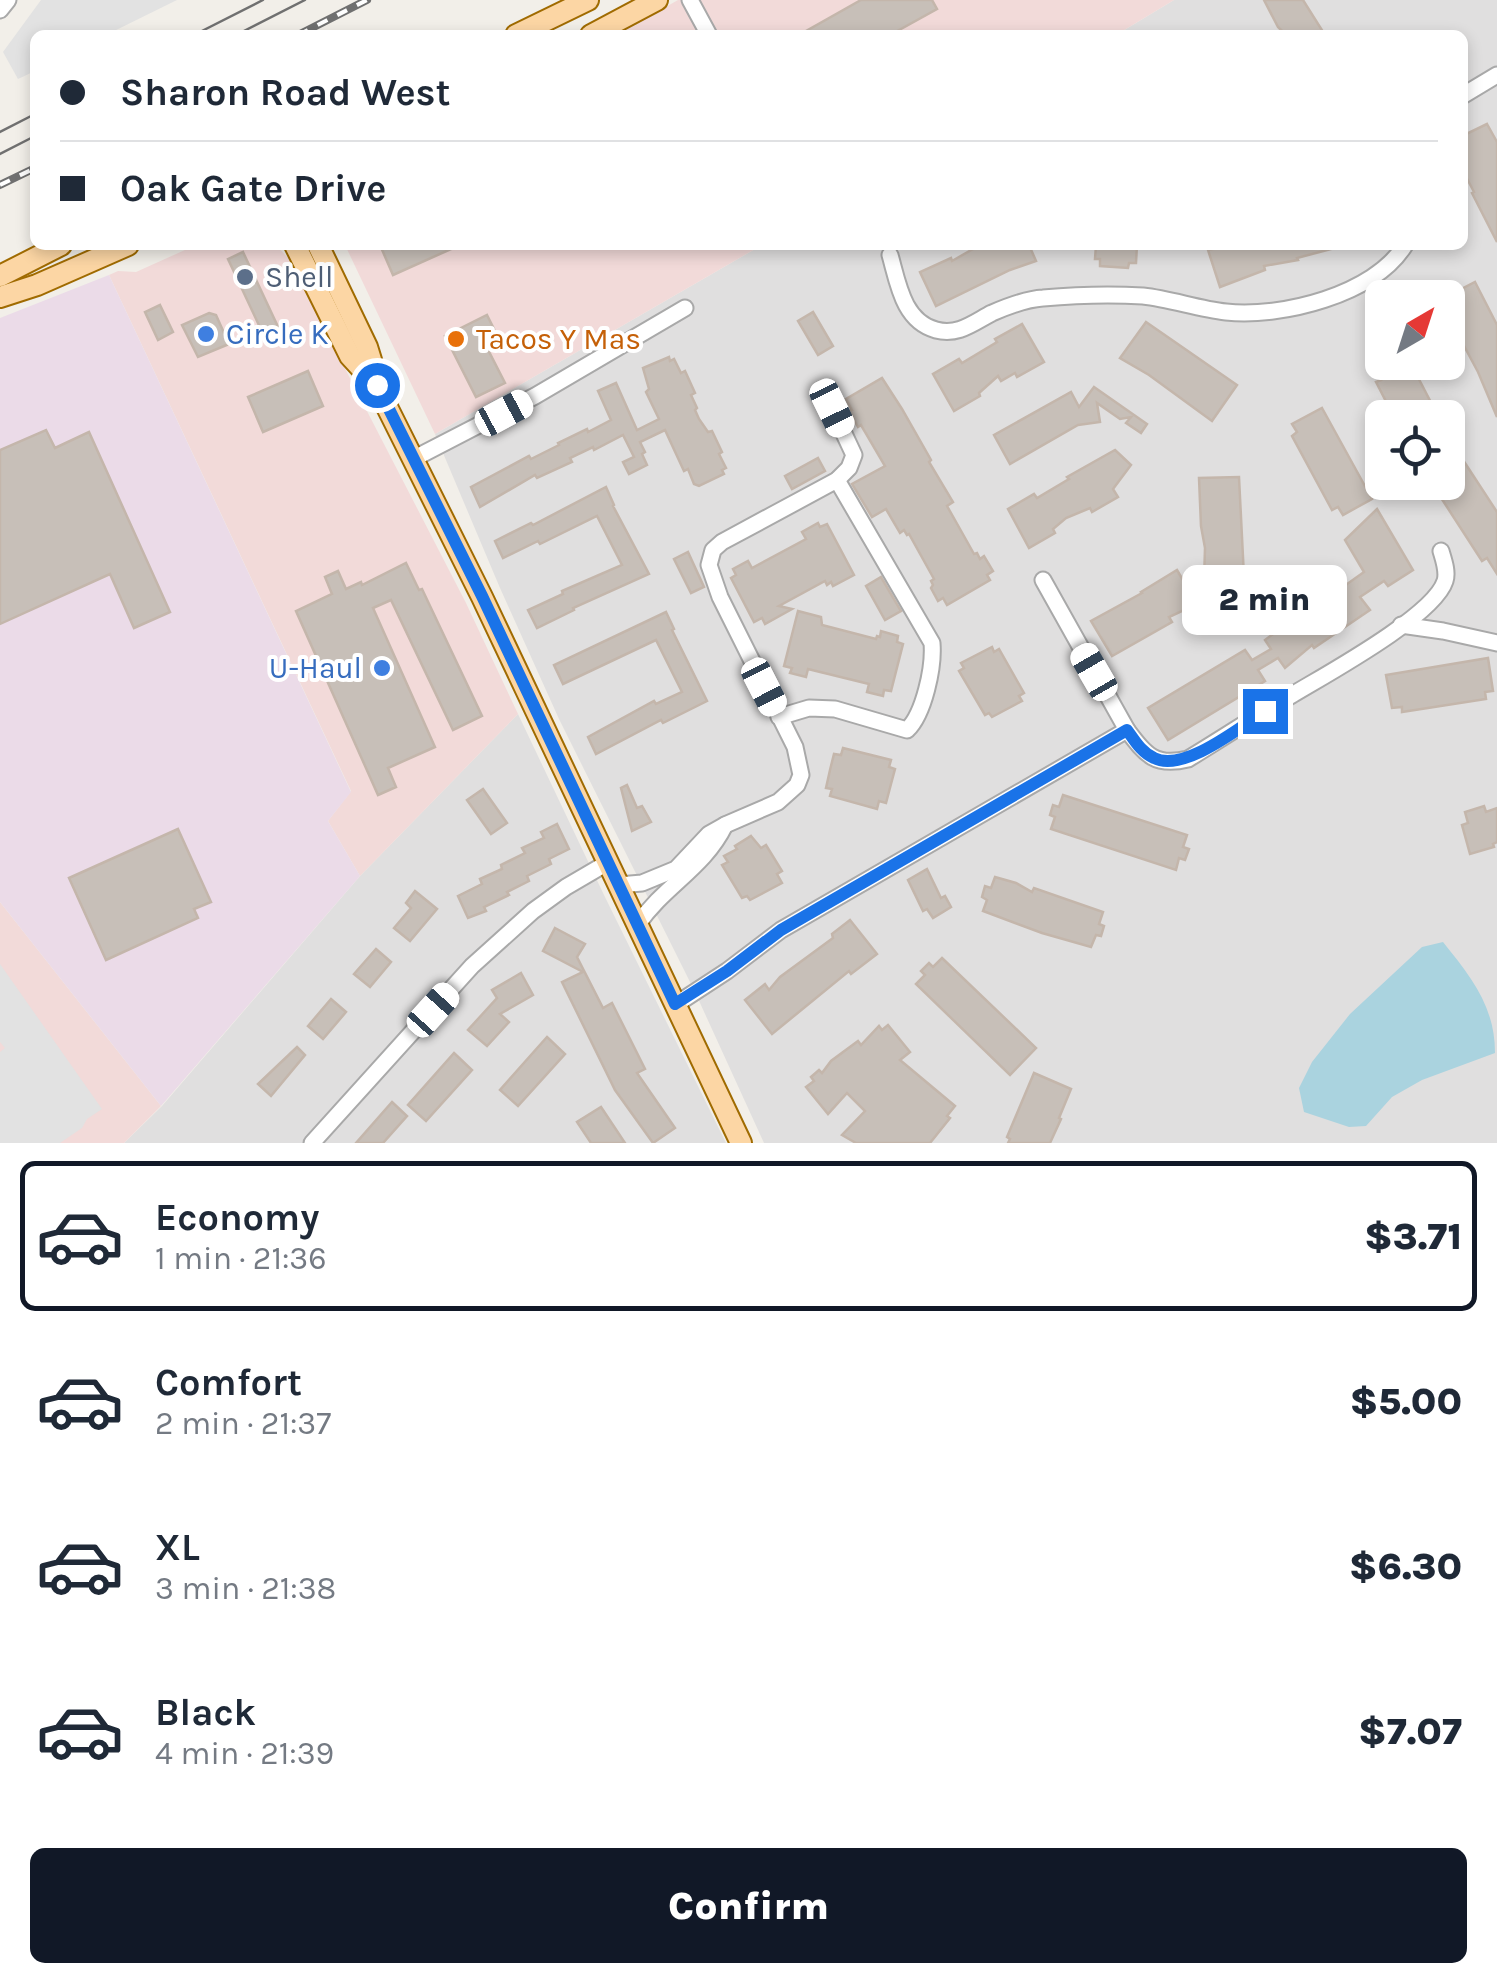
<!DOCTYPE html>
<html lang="en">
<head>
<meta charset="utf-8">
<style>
  :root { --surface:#fff; --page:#f2f2f3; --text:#1f2937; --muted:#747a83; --line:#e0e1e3; --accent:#111827 }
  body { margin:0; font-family:Karla,sans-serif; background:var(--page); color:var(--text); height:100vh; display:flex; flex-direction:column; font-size:38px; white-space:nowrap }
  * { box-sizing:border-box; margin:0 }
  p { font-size:32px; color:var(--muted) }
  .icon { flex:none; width:55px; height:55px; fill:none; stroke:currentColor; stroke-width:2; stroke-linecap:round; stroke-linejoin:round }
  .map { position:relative; height:1143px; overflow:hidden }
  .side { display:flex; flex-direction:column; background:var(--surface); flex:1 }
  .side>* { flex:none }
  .hud { position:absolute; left:30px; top:30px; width:1438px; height:220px; border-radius:15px; box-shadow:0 5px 15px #0003; display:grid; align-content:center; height:220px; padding:0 30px; background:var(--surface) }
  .needle { width:65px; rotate:39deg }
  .fabs { position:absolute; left:1365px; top:280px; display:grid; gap:20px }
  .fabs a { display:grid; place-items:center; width:100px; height:100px; border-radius:15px; background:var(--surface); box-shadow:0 5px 15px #0003; font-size:50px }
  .end { position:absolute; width:45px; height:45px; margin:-22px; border:12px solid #1a73e8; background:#fff; box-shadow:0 0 0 5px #fff }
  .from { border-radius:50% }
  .bubble { position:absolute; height:70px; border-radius:15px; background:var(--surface); box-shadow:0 5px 15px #0003; font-size:32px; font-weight:800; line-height:70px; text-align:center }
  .car { position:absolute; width:30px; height:60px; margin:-30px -15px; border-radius:12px; box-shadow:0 0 8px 2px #0007; background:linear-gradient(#fff 24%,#345 0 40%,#fff 0 76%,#345 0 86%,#fff 0) }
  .hud b { display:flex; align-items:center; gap:35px; height:95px; font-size:38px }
  .hud b+b { border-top:2px solid var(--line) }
  .hud i { width:25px; height:25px; background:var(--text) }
  ul { padding:18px 0 0; list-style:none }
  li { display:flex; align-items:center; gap:30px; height:150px; margin:0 20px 15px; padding:0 10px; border:5px solid transparent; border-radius:15px }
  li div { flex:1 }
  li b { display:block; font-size:38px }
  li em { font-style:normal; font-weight:800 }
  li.active { border-color:var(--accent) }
  li>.icon { width:90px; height:90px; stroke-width:1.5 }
  .action { display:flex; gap:20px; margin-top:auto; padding:20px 30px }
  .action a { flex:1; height:115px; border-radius:15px; background:var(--accent); color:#fff; font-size:40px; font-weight:800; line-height:115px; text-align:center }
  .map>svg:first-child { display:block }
  .residential { fill:#e0dfdf; fill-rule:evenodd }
  .commercial { fill:#f2dad9 }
  .industrial { fill:#ebdbe8 }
  .parking { fill:#e2e2e2 }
  .water { fill:#aad3df }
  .building { fill:#c7bfb8; stroke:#c4b6ab; stroke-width:2.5 }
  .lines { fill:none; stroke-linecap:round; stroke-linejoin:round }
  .minor-casing { stroke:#a9a9a9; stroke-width:19 }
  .major-casing { stroke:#a06b00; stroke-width:24 }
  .minor { stroke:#fff; stroke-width:15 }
  .major { stroke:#fcd6a4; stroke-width:20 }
  .tram { stroke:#707070; stroke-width:2.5 }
  .rail-casing { stroke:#707070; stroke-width:8 }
  .rail { stroke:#fff; stroke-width:4; stroke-dasharray:11; stroke-linecap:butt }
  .route { stroke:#1a73e8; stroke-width:12 }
  .service-dot { fill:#5c6f8a; stroke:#fff; stroke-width:4 }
  .shop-dot { fill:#3f7fe0; stroke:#fff; stroke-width:4 }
  .food-dot { fill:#e8710a; stroke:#fff; stroke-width:4 }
  .labels { text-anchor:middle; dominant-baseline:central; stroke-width:8; stroke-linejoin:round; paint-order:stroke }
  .service-label { font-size:30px; fill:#4e5e75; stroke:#fff; text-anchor:start }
  .shop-label { font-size:30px; fill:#366cbe; stroke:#fff; text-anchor:start }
  .food-label { font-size:30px; fill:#c56008; stroke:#fff; text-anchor:start }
</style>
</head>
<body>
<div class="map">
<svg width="1497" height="1143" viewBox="0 0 1497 1143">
  <rect width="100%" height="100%" fill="#f2efe9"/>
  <g class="residential">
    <path d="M1174,0H1497V1143H764L695,992L559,719L500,588L435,434L762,245H1462V35H1116ZM1382,298H1448V362H1382ZM1382,418H1448V482H1382Z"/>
    <path d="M518,714L604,895L726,1143H124L162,1106L360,876Z"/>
  </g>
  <g class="commercial">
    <path d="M678,0H1174L1116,35H617Z"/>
    <path d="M196,245H276L288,258L466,603L518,714L360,876L328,821L351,791L109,275L118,271L136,272Z"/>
    <path d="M345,245H762L435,434Z"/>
    <path d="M0,902L161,1106L124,1143H0Z"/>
  </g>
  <path class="industrial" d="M109,275L351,792L328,821L360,876L161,1106L0,902V318Z"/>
  <g class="parking">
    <path d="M41,0H177L106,35H35V71L18,79L3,52Z"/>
    <path d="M0,964L102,1109L87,1119L82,1128L60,1143H0V1052L5,1048L0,1042Z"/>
  </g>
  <path class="water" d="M1443,942C1471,977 1495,1006 1495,1053L1422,1080L1392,1097L1366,1126L1349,1127L1304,1112L1299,1088L1312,1062L1350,1014L1422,947Z"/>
  <g class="building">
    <path d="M861,0H932L937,9L890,35H799Z"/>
    <path d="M1264,0H1303L1325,35H1286L1278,27Z"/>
    <path d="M1487,124L1497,142V242L1472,193L1474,192L1462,169V136Z"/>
    <path d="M380,245H460L393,275Z"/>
    <path d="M980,245H1029L1036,261L1010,270L936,306L920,272L951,258L952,261Z"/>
    <path d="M1096,245H1137L1136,263H1129L1128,268L1100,266V259H1095Z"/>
    <path d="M1229,245H1331V249L1297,258L1298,260L1264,266L1265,270L1220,287L1208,250Z"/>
    <path d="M243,252L279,329L264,336L228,259Z"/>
    <path d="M1475,282L1497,325V417L1478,372L1455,329L1452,331L1448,323V296Z"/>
    <path d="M160,305L173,332L158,340L145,312Z"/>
    <path d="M813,312L833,346L818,355L798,321Z"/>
    <path d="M209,313L216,315L229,344L198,357L182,325Z"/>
    <path d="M487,315L494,329L481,336L505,383L476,397L445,336Z"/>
    <path d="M1146,322L1237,385L1212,421L1149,375L1120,358Z"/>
    <path d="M1022,324L1044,362L1017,377L1015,373L1001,381L998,376L979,393L980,396L954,411L933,374L959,359L962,363L997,342L995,339Z"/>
    <path d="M669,357L670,361L674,359L681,373L685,371L695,393L691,395L697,408L695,410L699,419L708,432L712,431L722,452L719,454L726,468L722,470L724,474L699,486L694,484L688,469L684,471L665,430L640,442L645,452L642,454L647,465L629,474L623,462L634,457L623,435L594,450L593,447L570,458L572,462L537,478L535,475L480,507L471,487L529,456L531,459L559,445L558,443L587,429L588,432L611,420L598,391L616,383L637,430L659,419L646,392L649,389L643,368Z"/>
    <path d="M1392,362H1410L1439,418H1402L1399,412L1393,415L1376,382L1381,380L1376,371Z"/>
    <path d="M308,371L323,406L263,432L248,397Z"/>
    <path d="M882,378L902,409L931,460L929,462L953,502L947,506L960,529L974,554L977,553L980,559L984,556L993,571L987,575L990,580L947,605L943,598L938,601L931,588L933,585L931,581L934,579L909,534L907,535L904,530L900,533L886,509L872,517L852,484L885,466L861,425L858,427L849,411L852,410L846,399Z"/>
    <path d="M1094,387L1147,424L1141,433L1126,423L1131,417L1120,419L1097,403L1100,422L1078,425L1010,464L994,435L1071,392L1079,407Z"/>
    <path d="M1322,408L1372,499L1343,515L1338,507L1332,510L1292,436L1297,432L1292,424Z"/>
    <path d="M46,430L55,448L89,432L170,612L134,628L110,574L0,624V450Z"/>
    <path d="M1448,437L1497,512V574L1487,558L1482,561L1436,490L1440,487L1437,482H1448Z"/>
    <path d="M1115,450L1131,465L1113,489L1118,497L1092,512L1090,508L1066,518L1053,529L1055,533L1029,548L1008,509L1034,494L1037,498L1069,479L1067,477Z"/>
    <path d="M818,458L825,471L792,489L785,476Z"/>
    <path d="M1239,477L1244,577L1220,578L1216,572L1204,580L1205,548L1201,526L1199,478Z"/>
    <path d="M606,487L614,505L613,506L649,574L573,608L574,610L537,628L528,610L563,594L562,591L622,565L597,516L540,544L538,541L503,558L495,541L531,523L533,525Z"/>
    <path d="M1377,509L1413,570L1388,586L1384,581L1360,597L1370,610L1314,648L1312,645L1285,668L1278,658L1258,670L1265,681L1168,740L1148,708L1245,650L1252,660L1271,649L1265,640L1273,634L1270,631L1340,582L1343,587L1364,572L1345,540Z"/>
    <path d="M818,523L820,527L827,524L854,575L833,586L831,582L827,585L825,581L779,606L792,609L765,624L762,618L754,622L731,578L736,575L733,569L748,561L752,568L806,539L802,532Z"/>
    <path d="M688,552L704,587L691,593L674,559Z"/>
    <path d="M406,563L419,590L422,589L482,716L453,730L391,600L373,608L435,747L388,768L396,787L378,795L296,611L332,594L325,577L338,571L346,589L361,582L362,585Z"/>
    <path d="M1177,570L1197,604L1169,617L1172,622L1112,656L1091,621L1142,593L1141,592Z"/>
    <path d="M881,577L901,611L885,620L866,586Z"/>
    <path d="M798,611L821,617L822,625L876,639L877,636L880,637L881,631L898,636L897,642L903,644L891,691L884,690L883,696L867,692L869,684L808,669L806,677L790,673L792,668L784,666Z"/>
    <path d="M666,612L674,629L672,630L707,701L663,723L661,720L596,754L588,737L654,701L656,704L682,692L656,640L563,684L554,665Z"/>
    <path d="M992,647L994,652L999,649L1024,693L1019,696L1022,701L992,717L989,713L985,715L959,671L964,668L961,663Z"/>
    <path d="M1488,658L1493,691L1485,692L1486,699L1402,712V707L1392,708L1386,675Z"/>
    <path d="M843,748L891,760L889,767L895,769L891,784L886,803L879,801L877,809L830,796L832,789L826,788L830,770L834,754L841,755Z"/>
    <path d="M627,785L637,808L642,806L651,822L632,831L621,788Z"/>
    <path d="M483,789L507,823L491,834L467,800Z"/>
    <path d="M1063,795L1187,835L1183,847L1189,849L1185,860L1179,858L1176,870L1051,829L1055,817L1050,815L1053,805L1059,807Z"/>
    <path d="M1484,806L1486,812L1497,808V842L1493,844L1494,847L1470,854L1462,825L1468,823L1465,812Z"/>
    <path d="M557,824L569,849L549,859L551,864L527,876L529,881L507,892L509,895L484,907L486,911L468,918L458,896L482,884L480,879L502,869L501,865L525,853L522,848L544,838L541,832Z"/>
    <path d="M178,829L211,902L194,909L198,918L106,960L69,878Z"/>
    <path d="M751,836L761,848L766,845L782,871L777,874L782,883L750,900L747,896L742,898L722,865L728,862L724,856L737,849L735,846Z"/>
    <path d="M927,869L941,898L945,896L951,907L933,918L927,909L923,911L908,880Z"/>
    <path d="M995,877L1016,883L1032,892L1034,888L1103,912L1099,924L1104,926L1101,936L1096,935L1091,947L1042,933L983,911L987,900L982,897L985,886L991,888Z"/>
    <path d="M415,891L437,909L410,941L394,928L411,908L406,903Z"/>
    <path d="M850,920L877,954L851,974L849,971L772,1034L745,1000L765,984L769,990L780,977L833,938L832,934Z"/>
    <path d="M555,928L585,944L577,957L603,1008L612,1003L645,1069L637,1073L675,1128L653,1143L615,1090L562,982L583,972L543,951Z"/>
    <path d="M376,949L391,962L370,987L354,974Z"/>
    <path d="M942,958L1036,1048L1010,1075L916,984L925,975L921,971L929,963L933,967Z"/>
    <path d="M521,973L533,995L500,1014L509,1022L487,1046L468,1030L497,998L492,990Z"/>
    <path d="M331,999L346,1012L323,1039L308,1026Z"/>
    <path d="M888,1025L910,1052L900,1060L955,1106L947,1116L950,1118L930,1143H856L842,1135L865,1111L847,1093L828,1114L806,1087L814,1081L811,1077L819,1070L822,1073L831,1061L858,1041L861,1045L879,1026L882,1030Z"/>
    <path d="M547,1037L565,1054L518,1106L500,1090Z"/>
    <path d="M297,1047L305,1055L271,1096L258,1084Z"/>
    <path d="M454,1053L472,1070L426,1121L408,1105Z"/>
    <path d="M1034,1073L1071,1089L1059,1118L1061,1119L1050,1143H1008L1010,1139L1007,1137Z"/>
    <path d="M392,1102L407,1116L383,1143H356Z"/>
    <path d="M601,1107L625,1143H591L577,1122Z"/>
  </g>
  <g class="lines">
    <defs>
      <g id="minor">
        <path d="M690,0L709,35"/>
        <path d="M0,10L8,0"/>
        <path d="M1462,96L1497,75"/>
        <path d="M890,255C898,283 903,321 936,330C958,336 973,323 992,313C1008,306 1026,299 1043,298C1076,295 1111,294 1143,296C1171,299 1198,309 1226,312C1281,318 1374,295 1405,245"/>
        <path d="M413,459L535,396L685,308"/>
        <path d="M1401,625L1443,631L1497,643"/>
        <path d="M779,717L809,708L835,709L907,730C924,714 934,667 932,643L837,480"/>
        <path d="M1127,730C1146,755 1155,767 1188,759C1223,738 1257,715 1292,695C1325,675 1434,616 1445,581C1448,572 1444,561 1441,551"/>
        <path d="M619,885L642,883L676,869L709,834L725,825L778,802L797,785L801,775L795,747L720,597L709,565L713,550L722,542L837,480L849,468L854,455L832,408"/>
        <path d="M638,924C665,885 704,868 725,825"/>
        <path d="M675,1005L727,971L781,930L1127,730L1043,580"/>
        <path d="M312,1143L472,966L533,911L566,887L607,863"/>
      </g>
      <g id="major">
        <path d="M516,35L588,0"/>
        <path d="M591,35L657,0"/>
        <path d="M295,245L350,356L372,380"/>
        <path d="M318,245L367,347L383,399L482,597L741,1143"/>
        <path d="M0,276L61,245"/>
        <path d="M0,297L37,285L128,245"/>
      </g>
    </defs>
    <use href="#minor" class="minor-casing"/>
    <use href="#major" class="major-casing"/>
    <use href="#minor" class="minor"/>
    <use href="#major" class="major"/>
    <g class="tram">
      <path d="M194,35L263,0"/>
      <path d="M236,35L305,0"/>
      <path d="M0,132L35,114"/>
      <path d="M0,154L35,136"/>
    </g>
    <defs>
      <g id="rail">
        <path d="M298,35L367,0"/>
        <path d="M0,185L35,168"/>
      </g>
    </defs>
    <use href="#rail" class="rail-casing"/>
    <use href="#rail" class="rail"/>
  </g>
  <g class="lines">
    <path class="route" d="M377,385L482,596L675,1004L727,971L781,930L1127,730C1135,741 1141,752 1154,758C1183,773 1239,728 1265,711"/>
  </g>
  <circle class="service-dot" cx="245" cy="277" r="10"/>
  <g class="shop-dot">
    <circle cx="206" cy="334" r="10"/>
    <circle cx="382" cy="668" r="10"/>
  </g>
  <circle class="food-dot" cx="456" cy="339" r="10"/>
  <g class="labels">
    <g class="service-label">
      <text x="265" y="277">Shell</text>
    </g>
    <g class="shop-label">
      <text x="226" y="334">Circle K</text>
      <text x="362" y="668" text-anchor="end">U-Haul</text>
    </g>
    <g class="food-label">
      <text x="476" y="339">Tacos Y Mas</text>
    </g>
  </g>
</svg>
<div class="fabs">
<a><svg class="needle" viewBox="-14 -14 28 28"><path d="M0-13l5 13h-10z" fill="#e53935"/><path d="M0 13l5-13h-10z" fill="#747a83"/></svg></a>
<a><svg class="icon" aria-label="locate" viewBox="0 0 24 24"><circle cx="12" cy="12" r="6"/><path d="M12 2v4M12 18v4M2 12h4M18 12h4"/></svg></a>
</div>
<i class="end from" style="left:377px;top:385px"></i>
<i class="end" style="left:1265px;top:711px"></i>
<div class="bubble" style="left:1182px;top:565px;width:165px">2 min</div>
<i class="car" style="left:832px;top:408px;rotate:154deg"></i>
<i class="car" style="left:504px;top:413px;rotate:62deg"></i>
<i class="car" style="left:1094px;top:672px;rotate:330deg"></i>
<i class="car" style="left:764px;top:687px;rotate:153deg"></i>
<i class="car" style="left:433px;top:1010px;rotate:42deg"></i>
<div class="hud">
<b><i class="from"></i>Sharon Road West</b>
<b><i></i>Oak Gate Drive</b>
</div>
</div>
<section class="side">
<ul>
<li class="active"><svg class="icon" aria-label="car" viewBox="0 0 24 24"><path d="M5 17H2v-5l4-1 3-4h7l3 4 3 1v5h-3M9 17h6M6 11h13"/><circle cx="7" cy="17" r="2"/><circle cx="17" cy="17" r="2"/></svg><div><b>Economy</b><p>1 min · 21:36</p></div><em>$3.71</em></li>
<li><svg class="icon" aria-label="car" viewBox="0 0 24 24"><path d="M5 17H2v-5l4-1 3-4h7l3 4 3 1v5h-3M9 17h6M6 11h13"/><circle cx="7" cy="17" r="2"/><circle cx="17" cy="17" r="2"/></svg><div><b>Comfort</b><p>2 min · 21:37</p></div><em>$5.00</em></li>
<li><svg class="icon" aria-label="car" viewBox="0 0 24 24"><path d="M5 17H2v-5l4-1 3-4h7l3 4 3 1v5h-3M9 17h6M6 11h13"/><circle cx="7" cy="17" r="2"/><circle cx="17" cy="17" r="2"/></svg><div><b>XL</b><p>3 min · 21:38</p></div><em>$6.30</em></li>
<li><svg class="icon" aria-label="car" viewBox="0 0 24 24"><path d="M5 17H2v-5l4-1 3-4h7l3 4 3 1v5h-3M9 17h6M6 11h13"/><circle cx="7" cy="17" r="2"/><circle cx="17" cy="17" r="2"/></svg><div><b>Black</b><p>4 min · 21:39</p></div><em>$7.07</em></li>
</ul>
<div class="action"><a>Confirm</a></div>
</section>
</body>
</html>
